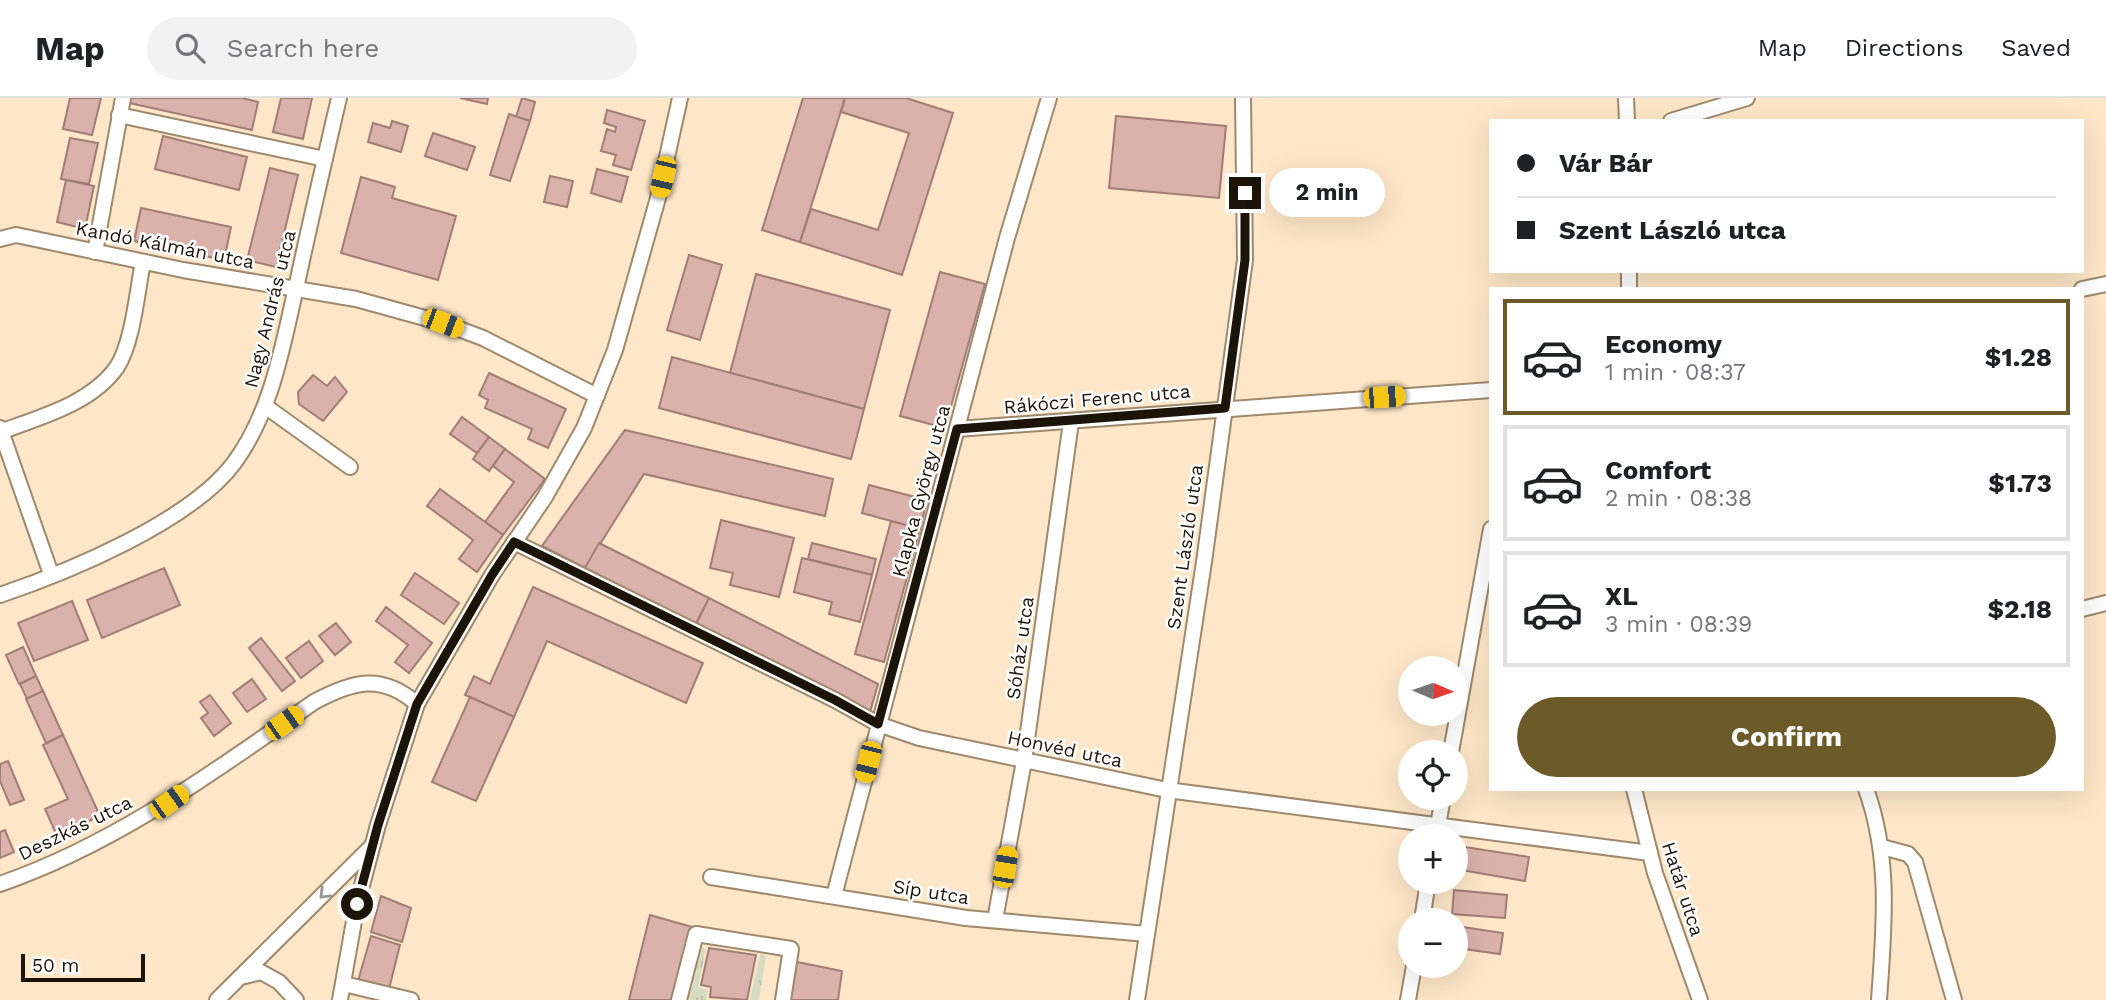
<!DOCTYPE html>
<html lang="en">
<head>
<meta charset="utf-8">
<style>
  :root { --surface:#fff; --page:#f2f2f2; --text:#202124; --muted:#757577; --line:#e0e0e0; --accent:#6c5a28 }
  body { margin:0; font-family:"Work Sans",sans-serif; background:var(--page); color:var(--text); height:100vh; display:flex; flex-direction:column; font-size:26px; white-space:nowrap }
  * { box-sizing:border-box; margin:0 }
  p { font-size:23px; color:var(--muted) }
  .icon { flex:none; width:38px; height:38px; fill:none; stroke:currentColor; stroke-width:2; stroke-linecap:round; stroke-linejoin:round }
  .map { position:relative; flex:1; overflow:hidden }
  .side { position:absolute; left:1489px; top:189px; width:595px; height:504px; display:flex; flex-direction:column; background:var(--surface); border-radius:0px; box-shadow:0 7px 28px #0002 }
  .side>* { flex:none }
  .banner { position:absolute; left:1489px; top:21px; width:595px; height:154px; border-radius:0px; box-shadow:0 7px 28px #0002; display:grid; align-content:center; height:154px; padding:0 28px; background:var(--surface) }
  .needle { width:46px; rotate:92deg }
  .controls { position:absolute; left:1398px; top:558px; display:grid; gap:14px }
  .controls a { display:grid; place-items:center; width:70px; height:70px; border-radius:50%; background:var(--surface); box-shadow:0 7px 28px #0002; font-size:35px }
  .scale { position:absolute; left:21px; bottom:18px; width:124px; box-sizing:border-box; padding-left:7px; border:4px solid #1c1409; border-top:0; font-size:19px; line-height:24px; white-space:nowrap; color:#1c1409; -webkit-text-stroke:5px #fff; paint-order:stroke }
  .end { position:absolute; width:32px; height:32px; margin:-16px; border:9px solid #1c1409; background:#fff; box-shadow:0 0 0 4px #fff }
  .from { border-radius:50% }
  .bubble { position:absolute; height:49px; border-radius:24px; background:var(--surface); box-shadow:0 7px 28px #0002; font-size:23px; font-weight:700; line-height:49px; text-align:center }
  .car { position:absolute; width:21px; height:42px; margin:-21px -10px; border-radius:9px; box-shadow:0 0 5px 2px #0007; background:linear-gradient(#f5c518 24%,#345 0 40%,#f5c518 0 76%,#345 0 86%,#f5c518 0) }
  .banner b { display:flex; align-items:center; gap:24px; height:66px; font-size:26px }
  .banner b+b { border-top:2px solid var(--line) }
  .banner i { width:18px; height:18px; background:var(--text) }
  ul { padding:12px 0 0; list-style:none }
  li { display:flex; align-items:center; gap:21px; height:116px; margin:0 14px 10px; padding:0 14px; border:4px solid var(--line); border-radius:0px }
  li div { flex:1 }
  li b { display:block; font-size:26px }
  li em { font-style:normal; font-weight:700 }
  li.current { border-color:var(--accent) }
  li>.icon { width:63px; height:63px; stroke-width:1.5 }
  .primary-button { display:flex; gap:14px; margin-top:auto; padding:14px 28px }
  .primary-button a { flex:1; height:80px; border-radius:42px; background:var(--accent); color:#fff; font-size:28px; font-weight:700; line-height:80px; text-align:center }
  header { display:flex; align-items:center; gap:42px; box-sizing:border-box; height:98px; padding:0 35px; background:var(--surface); border-bottom:2px solid var(--line) }
  header strong { font-size:33px }
  nav { display:flex; gap:38px; margin-inline-start:auto; font-size:24px }
  .search { width:490px; height:63px; background:var(--page); display:flex; align-items:center; gap:18px; box-sizing:border-box; padding:0 24px; border-radius:38px; color:var(--muted); font-size:26px }
  .map>svg:first-child { display:block }
  .grass { fill:url(#grass-tufts) }
  .building { fill:#dab2ab; stroke:#a27d76; stroke-width:2 }
  .lines { fill:none; stroke-linecap:round; stroke-linejoin:round }
  .street-casing { stroke:#9e896c; stroke-width:18 }
  .street { stroke:#fff; stroke-width:14 }
  .oneway { stroke:#999590 }
  .route { stroke:#1c1409; stroke-width:9 }
  .labels { text-anchor:middle; dominant-baseline:central; stroke-width:5; stroke-linejoin:round; paint-order:stroke }
  .street-label { font-size:19px; fill:#1c1409; stroke:#fff }
</style>
</head>
<body>
<header>
<strong>Map</strong>
<div class="search"><svg class="icon" aria-label="search" viewBox="0 0 24 24"><circle cx="10" cy="10" r="6"/><path d="M15 15l6 6"/></svg>Search here</div>
<nav><a>Map</a><a>Directions</a><a>Saved</a></nav>
</header>
<div class="map">
<svg width="2106" height="902" viewBox="0 0 2106 902">
  <defs>
    <pattern id="grass-tufts" width="24" height="20" patternUnits="userSpaceOnUse" patternTransform="scale(1.75)"><rect width="24" height="20" fill="#d5dcc2"/><path d="M3 7l-1-3M5 7V3M7 7l1-3M15 17l-1-3M17 17v-4M19 17l1-3" fill="none" stroke="#b6bca5"/></pattern>
  </defs>
  <rect width="100%" height="100%" fill="#fee7c8"/>
  <g class="grass">
    <path d="M702,850L706,851L698,889L708,892L706,902H689Z"/>
    <path d="M760,856L766,858L759,902H750Z"/>
  </g>
  <g class="building">
    <path d="M70,0H101L92,37L63,31Z"/>
    <path d="M130,0H242L258,4L252,32L129,5Z"/>
    <path d="M281,0H312L303,41L273,34Z"/>
    <path d="M460,0H488L487,6Z"/>
    <path d="M522,0L535,4L530,23L516,19Z"/>
    <path d="M803,0H845L800,144L762,132Z"/>
    <path d="M845,0H906L953,15L902,177L800,144L811,111L878,132L909,35L841,14Z"/>
    <path d="M607,12L645,23L631,72L613,67L616,57L601,53L607,31L615,34L616,29L604,25Z"/>
    <path d="M509,16L530,23L510,83L490,77Z"/>
    <path d="M1116,18L1226,28L1219,100L1109,90Z"/>
    <path d="M392,23L408,28L401,54L368,44L373,25L390,30Z"/>
    <path d="M433,35L475,49L467,72L425,58Z"/>
    <path d="M163,38L247,59L239,92L155,71Z"/>
    <path d="M70,40L98,45L89,86L61,81Z"/>
    <path d="M270,70L298,77L276,169L247,162Z"/>
    <path d="M597,71L628,79L621,104L591,95Z"/>
    <path d="M550,78L573,83L567,109L544,104Z"/>
    <path d="M361,79L395,89L392,100L456,118L438,182L341,155Z"/>
    <path d="M66,82L94,88L85,131L57,124Z"/>
    <path d="M141,110L231,129L224,162L134,143Z"/>
    <path d="M689,157L722,167L700,242L667,232Z"/>
    <path d="M940,174L985,186L945,330L900,318Z"/>
    <path d="M756,176L890,212L864,311L730,275Z"/>
    <path d="M672,259L864,311L851,361L659,310Z"/>
    <path d="M489,275L566,311L548,350L528,341L532,331L485,310L488,302L479,297Z"/>
    <path d="M313,277L327,288L335,279L347,294L323,323L299,306L298,294Z"/>
    <path d="M462,319L489,339L477,355L450,336Z"/>
    <path d="M625,332L833,381L825,418L644,376L585,470L542,448Z"/>
    <path d="M489,339L505,351L489,373L473,361Z"/>
    <path d="M505,351L545,381L503,437L485,424L514,384L493,368Z"/>
    <path d="M869,387L927,402L920,431L862,415Z"/>
    <path d="M440,391L503,437L477,474L459,461L473,442L427,408Z"/>
    <path d="M721,422L794,440L779,499L730,487L733,475L710,470Z"/>
    <path d="M891,423L920,431L884,564L855,556Z"/>
    <path d="M599,445L709,500L696,526L585,470Z"/>
    <path d="M812,445L876,461L872,477L808,461Z"/>
    <path d="M802,460L872,477L860,524L829,516L832,504L794,494Z"/>
    <path d="M164,470L180,507L102,540L87,502Z"/>
    <path d="M415,475L459,505L444,526L401,497Z"/>
    <path d="M533,489L703,565L686,605L547,543L514,619L465,597L474,578L490,586Z"/>
    <path d="M709,500L878,586L870,614L696,526Z"/>
    <path d="M72,503L88,542L34,563L18,525Z"/>
    <path d="M386,509L432,545L409,575L395,564L408,547L376,523Z"/>
    <path d="M336,525L351,544L335,557L319,538Z"/>
    <path d="M261,540L295,583L282,593L249,550Z"/>
    <path d="M309,543L323,563L301,580L286,560Z"/>
    <path d="M23,549L36,578L19,586L6,557Z"/>
    <path d="M36,578L43,593L27,601L20,586Z"/>
    <path d="M252,581L266,601L247,614L233,595Z"/>
    <path d="M43,593L63,637L46,645L26,601Z"/>
    <path d="M210,597L231,625L214,638L201,620L208,615L200,604Z"/>
    <path d="M470,599L514,619L476,703L432,684Z"/>
    <path d="M63,637L100,718L57,738L45,711L68,701L43,647Z"/>
    <path d="M8,663L24,702L10,707L0,683V666Z"/>
    <path d="M5,732L14,754L0,760V734Z"/>
    <path d="M1465,749L1529,759L1525,783L1461,772Z"/>
    <path d="M1454,792L1507,797L1505,820L1452,816Z"/>
    <path d="M381,798L411,810L402,844L371,834Z"/>
    <path d="M650,817L692,829L673,902H629Z"/>
    <path d="M1456,828L1503,835L1500,856L1456,850Z"/>
    <path d="M371,838L400,847L389,891L358,883Z"/>
    <path d="M709,850L756,857L747,902L710,899L711,889L701,887Z"/>
    <path d="M797,864L842,873L838,902H790Z"/>
  </g>
  <g class="lines">
    <defs>
      <g id="street">
        <path d="M1626,0L1627,23"/>
        <path d="M119,17L325,61"/>
        <path d="M1671,23L1747,0"/>
        <path d="M0,141L16,137L183,172L356,201L443,225L483,240L597,298"/>
        <path d="M95,154L123,0"/>
        <path d="M1629,173V191"/>
        <path d="M2082,191L2106,186"/>
        <path d="M265,308L350,369"/>
        <path d="M0,330L51,476"/>
        <path d="M957,331L1491,292"/>
        <path d="M0,334C40,319 91,306 117,269C133,244 137,194 143,164"/>
        <path d="M514,444L835,602L878,626L919,640L1167,692L1650,755"/>
        <path d="M0,497C68,474 190,424 234,365C273,312 283,245 298,181C311,121 325,60 339,0"/>
        <path d="M2082,511L2106,505"/>
        <path d="M1451,654L1491,431"/>
        <path d="M1634,691L1655,775L1700,902"/>
        <path d="M1866,691C1891,760 1884,830 1879,902"/>
        <path d="M1436,737L1443,700"/>
        <path d="M1882,749L1908,756L1915,764L1954,902"/>
        <path d="M711,779L966,820L1147,836"/>
        <path d="M0,786C116,746 215,673 314,604C353,583 382,575 417,606"/>
        <path d="M834,798L1007,140L1049,0"/>
        <path d="M995,822L1024,663L1071,324"/>
        <path d="M1422,822L1428,784"/>
        <path d="M245,878L261,874L279,884L296,902"/>
        <path d="M344,886L411,902"/>
        <path d="M217,902L372,748"/>
        <path d="M340,902L357,806L378,727L417,606L492,477L545,399L584,330L615,252L658,100L680,0"/>
        <path d="M679,902L696,836L791,851L783,902"/>
        <path d="M1137,902L1204,464L1245,162L1243,0"/>
        <path d="M1408,902L1414,868"/>
      </g>
    </defs>
    <use href="#street" class="street-casing"/>
    <use href="#street" class="street"/>
  </g>
  <defs><path id="oneway-chevron" d="M-2-3.5L2.5 0L-2 3.5" fill="none" stroke-width="1.6" stroke-linecap="round" stroke-linejoin="round" transform="scale(1.75)"/></defs>
  <use class="oneway" href="#oneway-chevron" transform="translate(324 796) rotate(136)"/>
  <g class="lines">
    <path class="route" d="M357,806L378,727L417,606L492,477L514,444L835,602L878,626L957,331L1225,310L1245,162V95"/>
  </g>
  <g class="labels">
    <g class="street-label">
      <text transform="translate(165 147) rotate(11)">Kandó Kálmán utca</text>
      <text transform="translate(270 211) rotate(-76)">Nagy András utca</text>
      <text transform="translate(1097 301) rotate(-5)">Rákóczi Ferenc utca</text>
      <text transform="translate(921 393) rotate(-75)">Klapka György utca</text>
      <text transform="translate(1185 449) rotate(-82)">Szent László utca</text>
      <text transform="translate(1020 550) rotate(-82)">Sóház utca</text>
      <text transform="translate(1065 651) rotate(12)">Honvéd utca</text>
      <text transform="translate(75 730) rotate(-26)">Deszkás utca</text>
      <text transform="translate(1683 791) rotate(72)">Határ utca</text>
      <text transform="translate(931 794) rotate(9)">Síp utca</text>
    </g>
  </g>
</svg>
<div class="controls">
<a><svg class="needle" viewBox="-14 -14 28 28"><path d="M0-13l5 13h-10z" fill="#e53935"/><path d="M0 13l5-13h-10z" fill="#757577"/></svg></a>
<a><svg class="icon" aria-label="locate" viewBox="0 0 24 24"><circle cx="12" cy="12" r="6"/><path d="M12 2v4M12 18v4M2 12h4M18 12h4"/></svg></a>
<a>+</a>
<a>−</a>
</div>
<div class="scale">50 m</div>
<i class="end from" style="left:357px;top:806px"></i>
<i class="end" style="left:1245px;top:95px"></i>
<div class="bubble" style="left:1269px;top:70px;width:116px">2 min</div>
<i class="car" style="left:663px;top:79px;rotate:193deg"></i>
<i class="car" style="left:443px;top:225px;rotate:111deg"></i>
<i class="car" style="left:1384px;top:299px;rotate:86deg"></i>
<i class="car" style="left:284px;top:625px;rotate:55deg"></i>
<i class="car" style="left:868px;top:664px;rotate:194deg"></i>
<i class="car" style="left:169px;top:704px;rotate:55deg"></i>
<i class="car" style="left:1005px;top:769px;rotate:10deg"></i>
<div class="banner">
<b><i class="from"></i>Vár Bár</b>
<b><i></i>Szent László utca</b>
</div>
<section class="side">
<ul>
<li class="current"><svg class="icon" aria-label="car" viewBox="0 0 24 24"><path d="M5 17H2v-5l4-1 3-4h7l3 4 3 1v5h-3M9 17h6M6 11h13"/><circle cx="7" cy="17" r="2"/><circle cx="17" cy="17" r="2"/></svg><div><b>Economy</b><p>1 min · 08:37</p></div><em>$1.28</em></li>
<li><svg class="icon" aria-label="car" viewBox="0 0 24 24"><path d="M5 17H2v-5l4-1 3-4h7l3 4 3 1v5h-3M9 17h6M6 11h13"/><circle cx="7" cy="17" r="2"/><circle cx="17" cy="17" r="2"/></svg><div><b>Comfort</b><p>2 min · 08:38</p></div><em>$1.73</em></li>
<li><svg class="icon" aria-label="car" viewBox="0 0 24 24"><path d="M5 17H2v-5l4-1 3-4h7l3 4 3 1v5h-3M9 17h6M6 11h13"/><circle cx="7" cy="17" r="2"/><circle cx="17" cy="17" r="2"/></svg><div><b>XL</b><p>3 min · 08:39</p></div><em>$2.18</em></li>
</ul>
<div class="primary-button"><a>Confirm</a></div>
</section>
</div>
</body>
</html>
